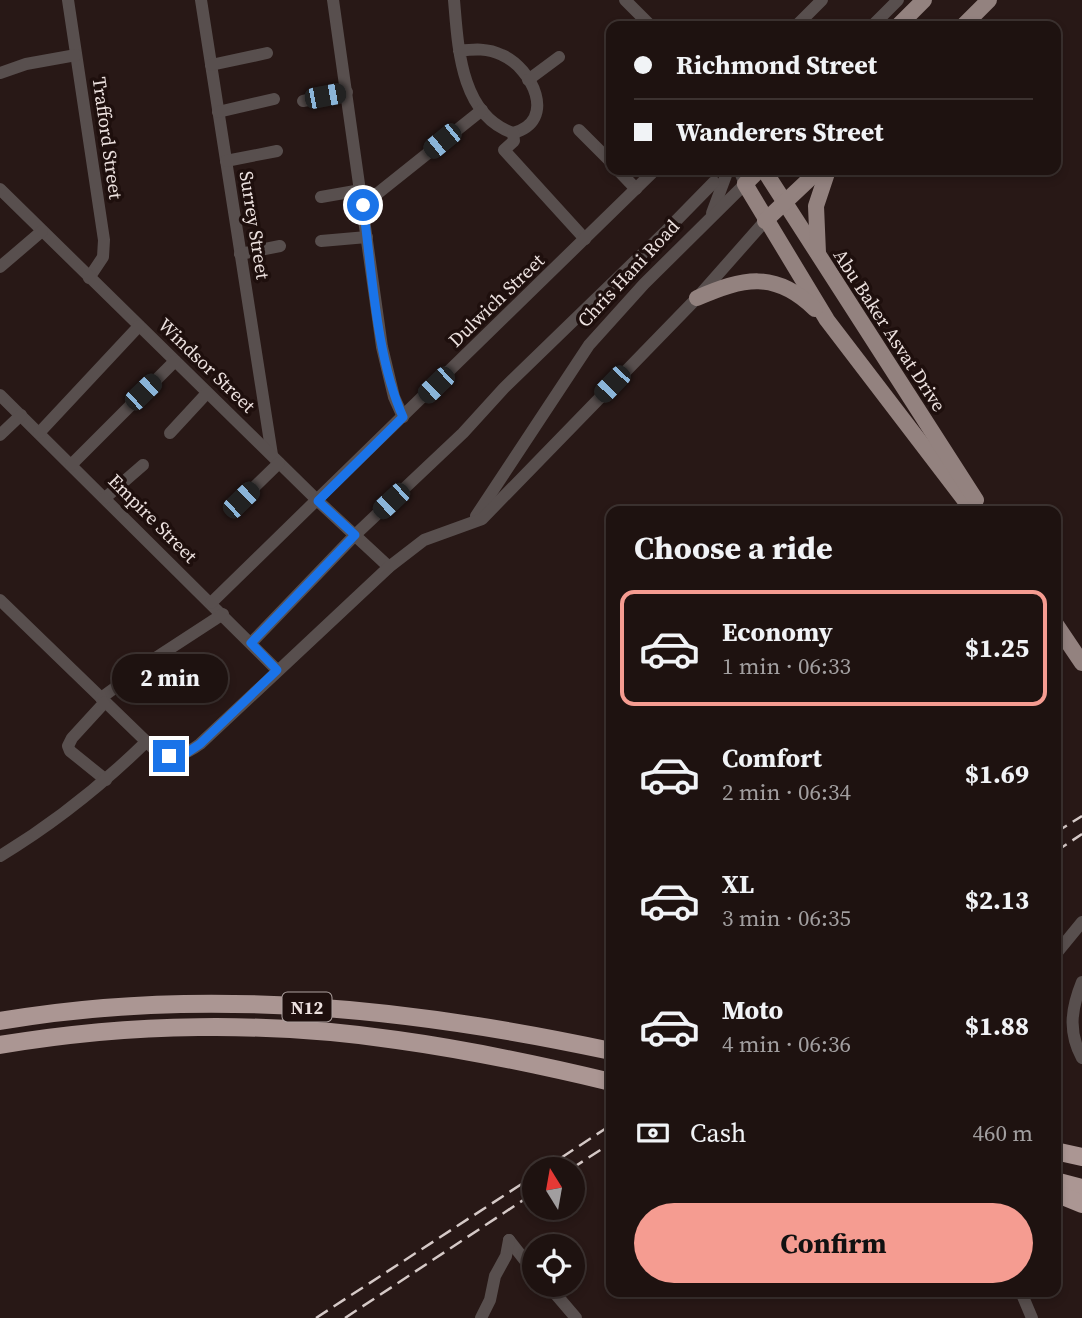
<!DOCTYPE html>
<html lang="en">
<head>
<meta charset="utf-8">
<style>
  :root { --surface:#1e1210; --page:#261b19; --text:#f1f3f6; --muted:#a19e9f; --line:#3c3230; --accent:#f59c91 }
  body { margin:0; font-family:"Source Serif 4",serif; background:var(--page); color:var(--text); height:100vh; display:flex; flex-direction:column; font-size:26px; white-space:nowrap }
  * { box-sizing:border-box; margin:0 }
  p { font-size:23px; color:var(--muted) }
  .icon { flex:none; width:38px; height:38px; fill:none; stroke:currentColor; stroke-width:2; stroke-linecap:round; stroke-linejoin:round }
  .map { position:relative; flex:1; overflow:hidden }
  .drawer { position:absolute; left:606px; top:506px; width:455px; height:791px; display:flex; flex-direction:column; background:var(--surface); border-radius:14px; box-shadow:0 4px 10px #0003,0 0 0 2px var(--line) }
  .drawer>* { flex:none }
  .banner { position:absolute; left:606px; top:21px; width:455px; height:154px; border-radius:14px; box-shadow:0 4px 10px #0003,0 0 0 2px var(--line); display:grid; align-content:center; height:154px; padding:0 28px; background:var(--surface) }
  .needle { width:46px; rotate:349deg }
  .controls { position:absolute; left:522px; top:1157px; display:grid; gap:14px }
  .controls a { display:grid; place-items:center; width:63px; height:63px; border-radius:50%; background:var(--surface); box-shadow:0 4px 10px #0003,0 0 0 2px var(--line); font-size:35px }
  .end { position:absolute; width:32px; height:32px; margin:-16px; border:9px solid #1a73e8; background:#fff; box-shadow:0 0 0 4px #fff }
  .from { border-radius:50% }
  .bubble { position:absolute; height:49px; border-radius:24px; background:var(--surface); box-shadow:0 4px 10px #0003,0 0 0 2px var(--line); font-size:23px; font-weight:700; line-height:49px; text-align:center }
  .car { position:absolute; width:21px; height:42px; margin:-21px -10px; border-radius:9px; box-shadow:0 0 5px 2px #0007; background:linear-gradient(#222 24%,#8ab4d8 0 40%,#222 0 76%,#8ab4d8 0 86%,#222 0) }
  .banner b { display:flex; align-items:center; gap:24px; height:66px; font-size:26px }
  .banner b+b { border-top:2px solid var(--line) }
  .banner i { width:18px; height:18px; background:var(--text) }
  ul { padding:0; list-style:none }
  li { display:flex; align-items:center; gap:21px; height:116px; margin:0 14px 10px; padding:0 14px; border:4px solid transparent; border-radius:14px }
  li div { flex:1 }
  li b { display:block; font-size:26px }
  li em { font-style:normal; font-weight:700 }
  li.current { border-color:var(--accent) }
  li>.icon { width:63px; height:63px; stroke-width:1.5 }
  h2 { padding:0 28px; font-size:32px; line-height:84px }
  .pay { display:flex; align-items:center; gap:18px; height:77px; padding:0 28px; font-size:26px }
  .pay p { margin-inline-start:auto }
  .primary-button { display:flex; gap:14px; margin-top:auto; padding:14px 28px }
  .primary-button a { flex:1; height:80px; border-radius:42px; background:var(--accent); color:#111; font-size:28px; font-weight:700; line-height:80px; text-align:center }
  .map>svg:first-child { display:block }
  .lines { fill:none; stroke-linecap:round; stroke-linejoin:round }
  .minor { stroke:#584f4e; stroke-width:12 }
  .major { stroke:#93827f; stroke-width:16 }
  .highway { stroke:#ab9693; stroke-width:18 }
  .rail { stroke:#d5c9c7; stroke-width:2.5; stroke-dasharray:14 7; stroke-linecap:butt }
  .route { stroke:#1a73e8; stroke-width:9 }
  .labels { text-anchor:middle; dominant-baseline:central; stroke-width:7; stroke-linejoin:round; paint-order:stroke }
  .shield { fill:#1e0f0d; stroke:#aea2a0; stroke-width:2 }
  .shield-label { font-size:18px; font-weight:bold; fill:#ece1df }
  .street-label { font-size:19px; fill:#ece1df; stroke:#1e0f0d }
</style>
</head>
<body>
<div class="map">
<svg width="1082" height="1318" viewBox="0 0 1082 1318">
  <rect width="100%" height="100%" fill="#281816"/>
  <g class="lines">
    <g class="minor">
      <path d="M68,0L104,240L103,257L89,278"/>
      <path d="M201,0L272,455"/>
      <path d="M333,0L382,347L394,397L403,417"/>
      <path d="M454,0C458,46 460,115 513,133C558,121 532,68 502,55C488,48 474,49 459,51"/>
      <path d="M625,0L651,26"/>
      <path d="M796,26L822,0"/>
      <path d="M872,26L898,0"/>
      <path d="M211,65L267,53"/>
      <path d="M0,73L26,64L76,55"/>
      <path d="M528,80L559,57"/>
      <path d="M303,101L347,92"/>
      <path d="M218,112L274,99"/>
      <path d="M579,130L611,162"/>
      <path d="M513,133L514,141L504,150L585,239"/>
      <path d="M226,161L277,151"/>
      <path d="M618,170L636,189"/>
      <path d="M0,189L318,501L389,567"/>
      <path d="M321,197L361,190"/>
      <path d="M363,205L482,110"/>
      <path d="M712,213L728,170"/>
      <path d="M321,241L367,237"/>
      <path d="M240,254L280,246"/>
      <path d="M0,267L42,231"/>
      <path d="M0,395L277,670"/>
      <path d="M39,433L139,326"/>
      <path d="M170,433L207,393"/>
      <path d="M0,435L21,415"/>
      <path d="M71,465L175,361"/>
      <path d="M105,498L143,465"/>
      <path d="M241,500L279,463"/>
      <path d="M476,516L589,345L644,284L745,184L739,170"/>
      <path d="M0,600L154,749C172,759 184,756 200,744L389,567L424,540L482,519L697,298L765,221"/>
      <path d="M211,603L655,170"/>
      <path d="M251,643L355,535L463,433L504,388L666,231L714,182"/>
      <path d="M101,698L157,657L223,614"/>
      <path d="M105,702L72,738L68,746L70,751L106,780"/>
      <path d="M0,856C53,824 102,785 146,742"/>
      <path d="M1055,955L1082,922"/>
      <path d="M1082,982C1071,1009 1068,1032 1082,1058"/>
      <path d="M509,1240L534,1272"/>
      <path d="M547,1284L576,1318"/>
      <path d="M1021,1292L1032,1318"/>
      <path d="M481,1318L490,1300L495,1276L506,1256L509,1240"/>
    </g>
    <g class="major">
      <path d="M898,26L924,0"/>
      <path d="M963,26L989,0"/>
      <path d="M759,170L745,184L827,320L973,511"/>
      <path d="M764,170L976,500"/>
      <path d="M765,221L819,170"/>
      <path d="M818,253L816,206L828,170"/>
      <path d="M697,298C743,278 775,270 815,309"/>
      <path d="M1055,623L1082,663"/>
    </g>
    <g class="highway">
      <path d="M0,1021C203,986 411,1008 611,1051"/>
      <path d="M0,1045C130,1023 267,1021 397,1040C469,1050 540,1065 611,1082"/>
      <path d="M1055,1151L1082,1157"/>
      <path d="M1055,1181L1082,1188"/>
      <path d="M1055,1193L1082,1204"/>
    </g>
    <g class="rail">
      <path d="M1055,833L1082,816"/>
      <path d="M1055,852L1082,834"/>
      <path d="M544,1169L611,1125"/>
      <path d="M571,1169L611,1143"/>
      <path d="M316,1318L534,1176"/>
      <path d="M345,1318L534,1193"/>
    </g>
  </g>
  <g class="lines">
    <path class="route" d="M169,756L185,754L200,744L277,670L251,643L355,535L318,501L403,417C376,357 372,271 363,205"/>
  </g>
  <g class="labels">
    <rect class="shield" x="282.5" y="992.5" width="49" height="29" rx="5"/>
    <g class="shield-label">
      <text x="307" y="1007">N12</text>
    </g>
    <g class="street-label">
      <text transform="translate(108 138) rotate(82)">Trafford Street</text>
      <text transform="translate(255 225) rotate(81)">Surrey Street</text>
      <text transform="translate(628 273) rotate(-47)">Chris Hani Road</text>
      <text transform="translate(496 300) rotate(-44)">Dulwich Street</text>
      <text transform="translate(890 330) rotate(57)">Abu Baker Asvat Drive</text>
      <text transform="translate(207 365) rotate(44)">Windsor Street</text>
      <text transform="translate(153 518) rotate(45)">Empire Street</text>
    </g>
  </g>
</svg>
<div class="controls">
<a><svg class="needle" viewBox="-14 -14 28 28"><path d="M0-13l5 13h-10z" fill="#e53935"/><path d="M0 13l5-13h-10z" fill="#a19e9f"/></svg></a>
<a><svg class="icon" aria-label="locate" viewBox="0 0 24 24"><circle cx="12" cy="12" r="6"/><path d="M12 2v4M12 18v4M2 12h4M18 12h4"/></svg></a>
</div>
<i class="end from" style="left:363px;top:205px"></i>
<i class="end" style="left:169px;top:756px"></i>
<div class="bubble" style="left:112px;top:654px;width:116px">2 min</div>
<i class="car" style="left:325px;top:96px;rotate:79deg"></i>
<i class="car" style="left:442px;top:141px;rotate:231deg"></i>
<i class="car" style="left:612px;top:384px;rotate:224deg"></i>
<i class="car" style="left:436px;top:385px;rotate:226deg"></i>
<i class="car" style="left:143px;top:392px;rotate:46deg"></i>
<i class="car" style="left:241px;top:500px;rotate:46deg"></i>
<i class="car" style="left:391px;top:501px;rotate:227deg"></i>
<div class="banner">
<b><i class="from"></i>Richmond Street</b>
<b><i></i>Wanderers Street</b>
</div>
<section class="drawer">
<h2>Choose a ride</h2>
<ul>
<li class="current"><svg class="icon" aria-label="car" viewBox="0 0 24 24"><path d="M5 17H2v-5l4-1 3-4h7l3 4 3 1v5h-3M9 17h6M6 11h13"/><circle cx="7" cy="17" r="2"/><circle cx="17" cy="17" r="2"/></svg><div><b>Economy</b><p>1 min · 06:33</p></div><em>$1.25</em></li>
<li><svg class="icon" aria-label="car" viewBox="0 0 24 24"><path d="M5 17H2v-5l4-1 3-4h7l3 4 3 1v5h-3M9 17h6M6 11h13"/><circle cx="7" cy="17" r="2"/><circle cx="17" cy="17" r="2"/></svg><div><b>Comfort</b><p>2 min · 06:34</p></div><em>$1.69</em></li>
<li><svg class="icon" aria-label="car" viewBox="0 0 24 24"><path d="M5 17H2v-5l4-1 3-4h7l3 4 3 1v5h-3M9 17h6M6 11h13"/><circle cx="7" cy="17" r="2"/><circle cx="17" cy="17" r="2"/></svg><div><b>XL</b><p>3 min · 06:35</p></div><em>$2.13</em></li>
<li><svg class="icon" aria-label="car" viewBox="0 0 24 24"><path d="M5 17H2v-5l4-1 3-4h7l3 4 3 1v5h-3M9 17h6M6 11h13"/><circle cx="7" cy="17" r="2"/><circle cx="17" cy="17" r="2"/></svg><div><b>Moto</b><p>4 min · 06:36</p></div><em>$1.88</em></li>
</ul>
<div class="pay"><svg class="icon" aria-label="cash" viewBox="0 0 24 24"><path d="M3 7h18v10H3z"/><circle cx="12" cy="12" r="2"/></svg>Cash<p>460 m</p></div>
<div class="primary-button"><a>Confirm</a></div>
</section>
</div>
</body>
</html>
